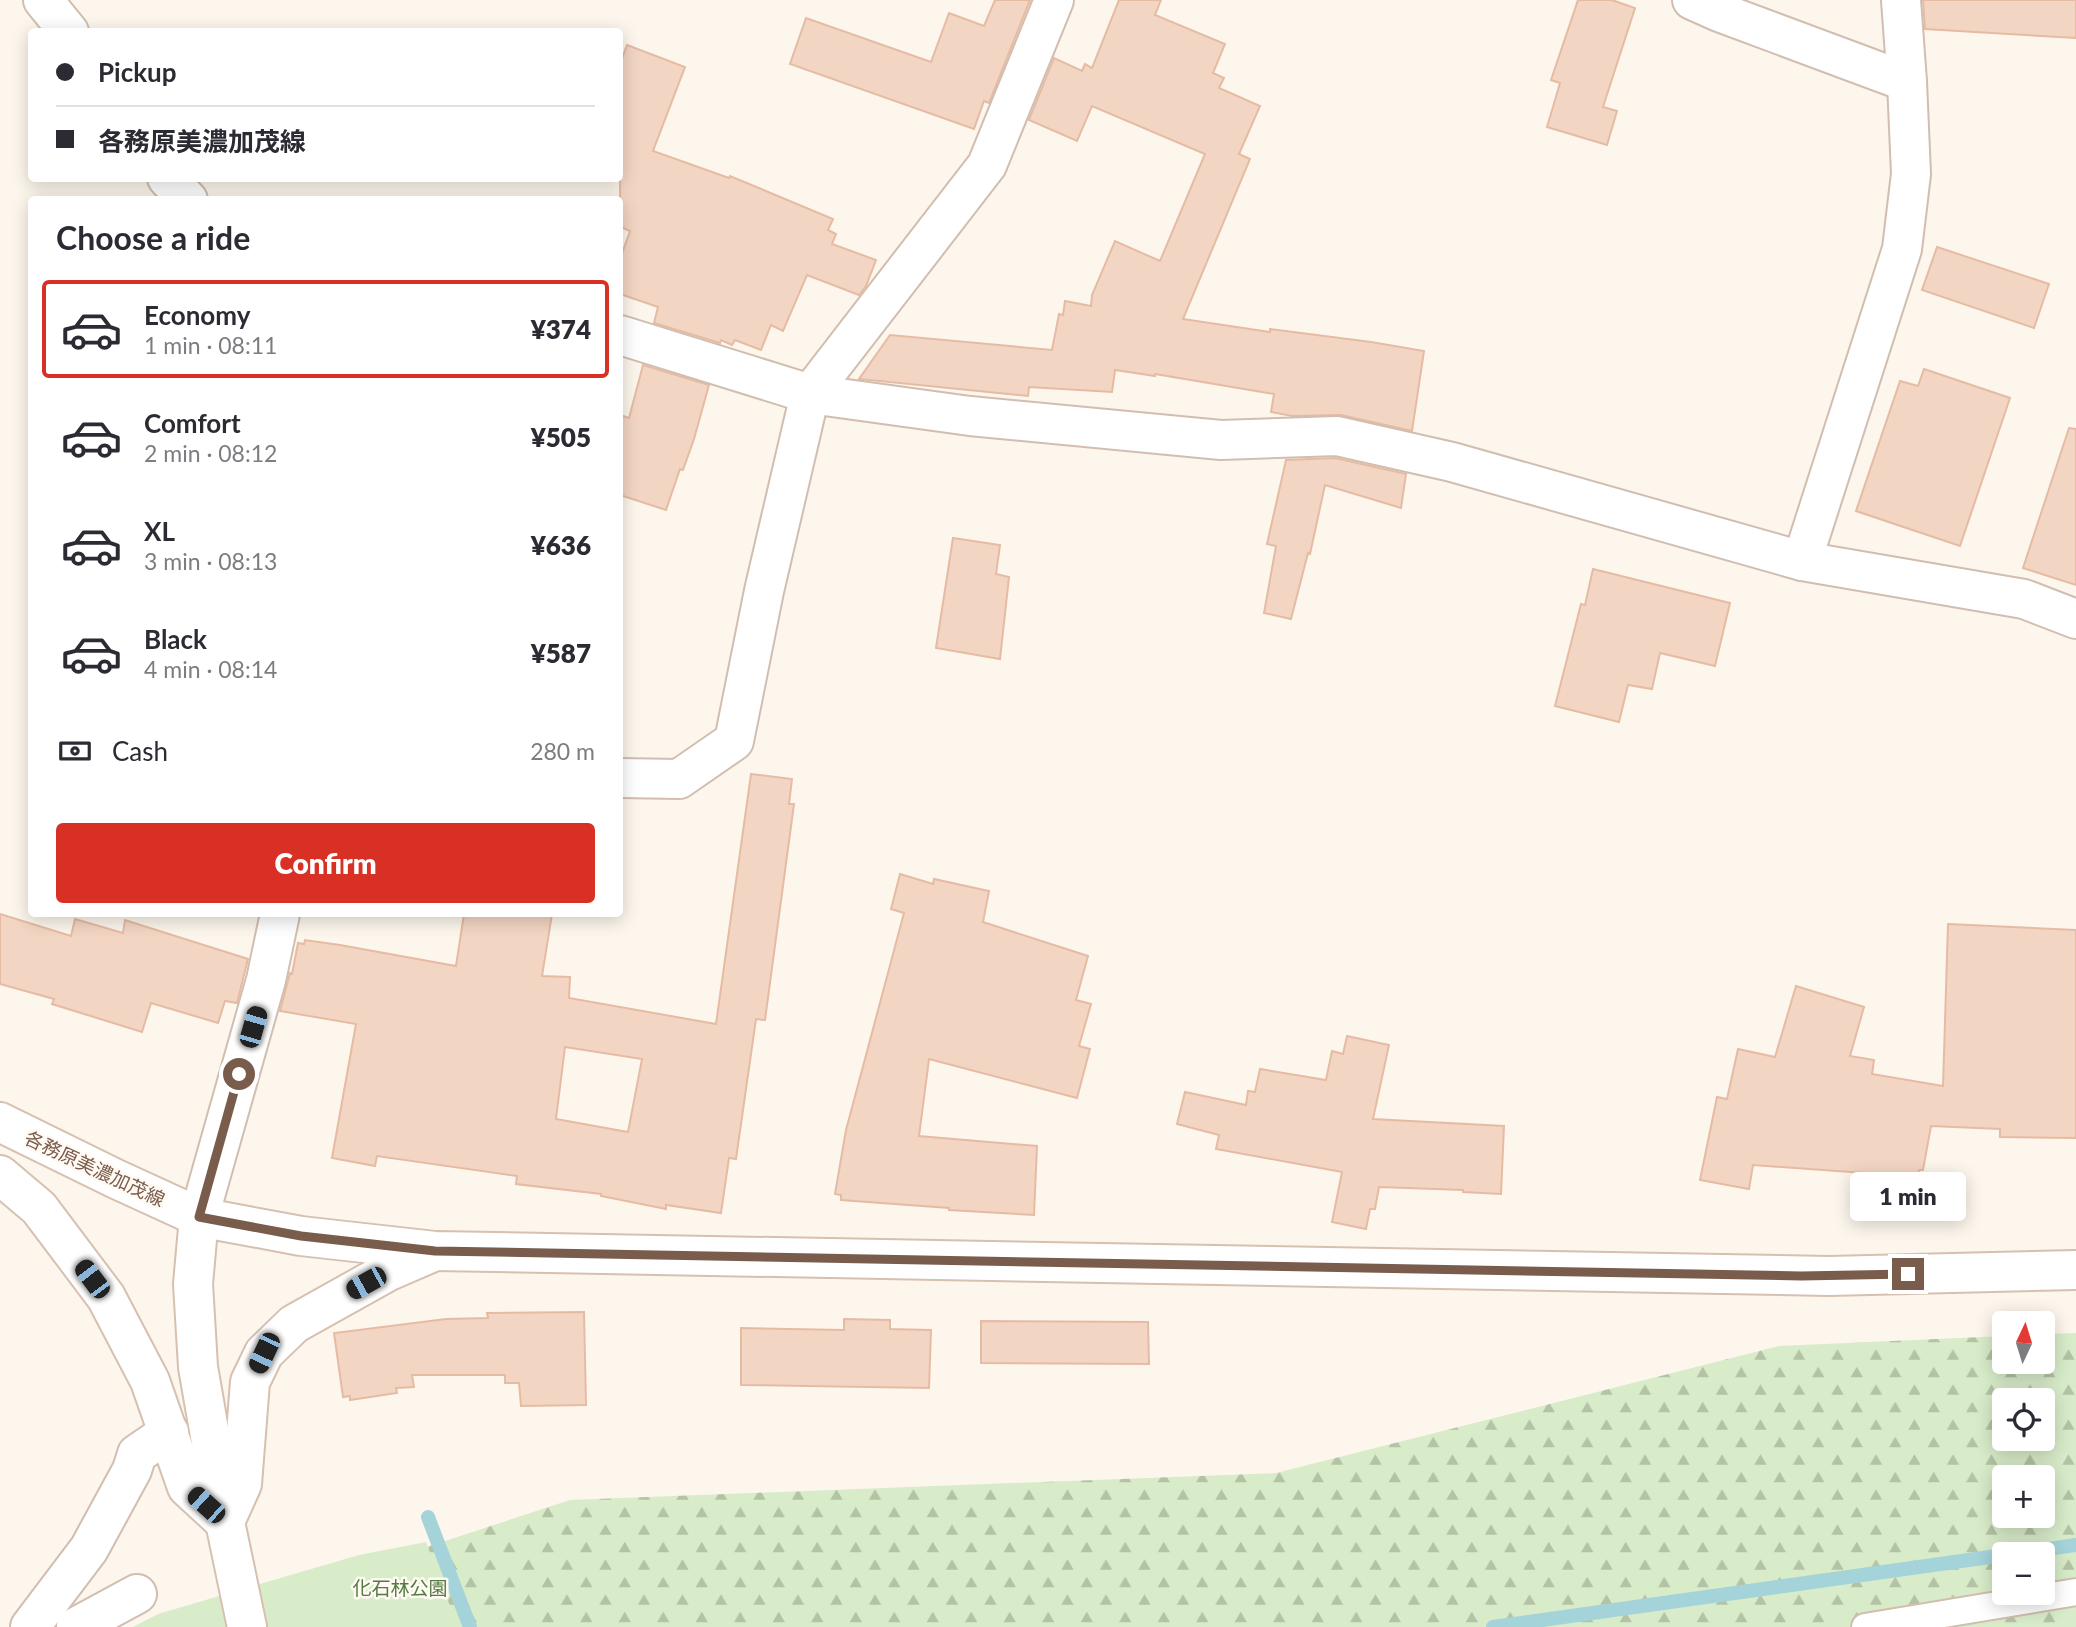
<!DOCTYPE html>
<html lang="en">
<head>
<meta charset="utf-8">
<style>
  :root { --surface:#fff; --page:#f7f7f7; --text:#2b2b33; --muted:#7c7c81; --line:#e1e1e2; --accent:#d93025 }
  body { margin:0; font-family:Lato,"Noto Sans JP",sans-serif; background:var(--page); color:var(--text); height:100vh; display:flex; flex-direction:column; font-size:26px; white-space:nowrap }
  * { box-sizing:border-box; margin:0 }
  p { font-size:23px; color:var(--muted) }
  .icon { flex:none; width:38px; height:38px; fill:none; stroke:currentColor; stroke-width:2; stroke-linecap:round; stroke-linejoin:round }
  .map { position:relative; flex:1; overflow:hidden }
  .details { position:absolute; left:28px; top:196px; width:595px; height:721px; display:flex; flex-direction:column; background:var(--surface); border-radius:7px; box-shadow:0 4px 18px #0003 }
  .details>* { flex:none }
  .guide { position:absolute; left:28px; top:28px; width:595px; height:154px; border-radius:7px; box-shadow:0 4px 18px #0003; display:grid; align-content:center; height:154px; padding:0 28px; background:var(--surface) }
  .needle { width:46px; rotate:4deg }
  .controls { position:absolute; left:1992px; top:1311px; display:grid; gap:14px }
  .controls a { display:grid; place-items:center; width:63px; height:63px; border-radius:7px; background:var(--surface); box-shadow:0 4px 18px #0003; font-size:35px }
  .end { position:absolute; width:32px; height:32px; margin:-16px; border:9px solid #7a5c4d; background:#fff; box-shadow:0 0 0 4px #fff }
  .from { border-radius:50% }
  .bubble { position:absolute; height:49px; border-radius:7px; background:var(--surface); box-shadow:0 4px 18px #0003; font-size:23px; font-weight:800; line-height:49px; text-align:center }
  .car { position:absolute; width:21px; height:42px; margin:-21px -10px; border-radius:9px; box-shadow:0 0 5px 2px #0007; background:linear-gradient(#222 24%,#8ab4d8 0 40%,#222 0 76%,#8ab4d8 0 86%,#222 0) }
  .guide b { display:flex; align-items:center; gap:24px; height:66px; font-size:26px }
  .guide b+b { border-top:2px solid var(--line) }
  .guide i { width:18px; height:18px; background:var(--text) }
  ul { padding:0; list-style:none }
  li { display:flex; align-items:center; gap:21px; height:98px; margin:0 14px 10px; padding:0 14px; border:4px solid transparent; border-radius:7px }
  li div { flex:1 }
  li b { display:block; font-size:26px }
  li em { font-style:normal; font-weight:800 }
  li.on { border-color:var(--accent) }
  li>.icon { width:63px; height:63px; stroke-width:1.5 }
  h2 { padding:0 28px; font-size:32px; line-height:84px }
  .pay { display:flex; align-items:center; gap:18px; height:77px; padding:0 28px; font-size:26px }
  .pay p { margin-inline-start:auto }
  .button { display:flex; gap:14px; margin-top:auto; padding:14px 28px }
  .button a { flex:1; height:80px; border-radius:7px; background:var(--accent); color:#fff; font-size:28px; font-weight:800; line-height:80px; text-align:center }
  .map>svg:first-child { display:block }
  .forest { fill:url(#forest-firs); fill-rule:evenodd }
  .green { fill:#d8ecc9 }
  .lines { fill:none; stroke-linecap:round; stroke-linejoin:round }
  .stream { stroke:#a5d3da; stroke-width:14 }
  .building { fill:#f3d5c3; stroke:#e6bba3; stroke-width:2; fill-rule:evenodd }
  .lane-casing { stroke:#d1beb0; stroke-width:30 }
  .street-casing { stroke:#d1beb0; stroke-width:42 }
  .secondary-casing { stroke:#d6c0b0; stroke-width:42 }
  .lane { stroke:#fff; stroke-width:26 }
  .street { stroke:#fff; stroke-width:38 }
  .secondary { stroke:#fff; stroke-width:38 }
  .route { stroke:#7a5c4d; stroke-width:9 }
  .labels { text-anchor:middle; dominant-baseline:central; stroke-width:5; stroke-linejoin:round; paint-order:stroke }
  .street-label { font-size:19px; fill:#7a5c4d; stroke:#fffaf3 }
  .park-label { font-size:19px; fill:#537a41; stroke:#fffaf3 }
</style>
</head>
<body>
<div class="map">
<svg width="2076" height="1627" viewBox="0 0 2076 1627">
  <defs>
    <pattern id="forest-firs" width="22" height="20" patternUnits="userSpaceOnUse" patternTransform="scale(1.75)"><rect width="22" height="20" fill="#d8ecc9"/><path d="M5 1l3.5 6h-7zM16 11l3.5 6h-7z" fill="#b4c2a5"/></pattern>
  </defs>
  <rect width="100%" height="100%" fill="#fdf6ec"/>
  <path class="forest" d="M2076,1333V1627H316L308,1586L570,1500L1276,1473L1779,1346L2004,1336V1362H2042V1334ZM2004,1400H2042V1438H2004ZM2004,1477H2042V1516H2004ZM2004,1554H2042V1592H2004Z"/>
  <path class="green" d="M426,1542L458,1627H133L158,1614L359,1555Z"/>
  <g class="lines">
    <g class="stream">
      <path d="M428,1517L470,1627"/>
      <path d="M2013,1554L2076,1545"/>
      <path d="M1493,1627L2004,1555"/>
    </g>
  </g>
  <g class="building">
    <path d="M995,0H1030L989,103L984,101L974,129L790,64L806,18L931,62L949,13L984,26Z"/>
    <path d="M1119,0H1161L1155,15L1225,44L1213,73L1224,78L1219,88L1260,106L1239,154L1250,159L1183,319L1270,332V329L1371,342L1424,351L1412,431L1341,415L1292,416L1271,412L1274,394L1155,374V376L1115,370L1112,392L1029,387L1028,396L859,379L890,335L1052,350L1059,314L1063,315L1065,301L1091,306L1092,295L1115,241L1160,261L1205,154L1092,106L1077,141L1029,120L1054,58L1082,71L1085,64L1092,68Z"/>
    <path d="M1578,0H1612L1635,8L1603,107L1617,111L1607,145L1547,127L1560,83L1551,80Z"/>
    <path d="M1923,0H2076V38L1925,29Z"/>
    <path d="M627,45L685,67L653,151L729,178L730,176L833,219L828,230L836,234L832,244L876,260L866,286L859,295L807,275L783,331L771,325L761,350L735,340L732,345L721,340L720,343L654,323L658,307L620,294V259L630,231L623,228L620,230V64Z"/>
    <path d="M1937,247L2049,284L2034,328L1922,290Z"/>
    <path d="M643,365L709,385L694,439L683,470L680,469L666,510L620,495V415L629,418Z"/>
    <path d="M1924,369L2010,398L1960,546L1856,511L1900,381L1918,386Z"/>
    <path d="M2069,428L2076,429V585L2023,568Z"/>
    <path d="M1335,458L1406,474L1401,508L1325,485L1310,554L1308,553L1291,619L1264,613L1276,546L1267,544L1286,460Z"/>
    <path d="M953,538L1000,545L996,574L1009,577L1000,659L936,648Z"/>
    <path d="M1593,569L1730,603L1715,666L1660,653L1652,689L1628,685L1619,722L1555,706L1581,604L1585,605Z"/>
    <path d="M751,774L792,779L789,804H794L765,1020L756,1019L736,1159L729,1158L721,1213L666,1205V1209L601,1196V1194L516,1184L517,1176L377,1156L375,1166L332,1158L356,1024L280,1011L290,973L292,974L298,943L304,944L305,940L340,945L456,966L464,914H552L542,976L570,977L569,998L716,1024ZM565,1047L642,1059L628,1132L556,1119Z"/>
    <path d="M900,874L933,884L934,879L989,891L983,922L1088,956L1076,1000L1091,1004L1079,1046L1090,1049L1077,1098L929,1059L919,1136L1037,1146L1034,1215L949,1210V1208L841,1200V1195L835,1194L846,1130L904,913L891,909Z"/>
    <path d="M0,914L71,936L75,919L123,933L125,920L248,959L237,1003L225,1001L218,1023L151,1003L142,1032L52,1004L54,999L0,984Z"/>
    <path d="M1948,924L2076,930V1138L2000,1137V1129L1931,1126L1923,1170H1919L1912,1214L1859,1206L1864,1173L1753,1165L1749,1189L1700,1180L1717,1097L1727,1099L1738,1049L1775,1057L1796,986L1864,1007L1850,1056L1874,1060L1872,1074L1943,1086Z"/>
    <path d="M1347,1036L1389,1045L1373,1119L1504,1126L1501,1194L1463,1192V1190L1379,1187L1375,1209H1370L1366,1229L1332,1222L1342,1172L1216,1149L1219,1135L1177,1124L1185,1092L1246,1105L1248,1091L1255,1092L1260,1069L1326,1080L1332,1051L1343,1054Z"/>
    <path d="M584,1312L586,1405L521,1406L519,1383H505V1375H412L414,1387L396,1388L397,1393L350,1400V1396L343,1397L334,1333L446,1319L488,1318L487,1313Z"/>
    <path d="M844,1319L890,1320V1329L931,1330L929,1388L741,1385V1328L844,1330Z"/>
    <path d="M981,1321L1148,1322L1149,1364L981,1363Z"/>
  </g>
  <g class="lines">
    <defs>
      <path id="lane" d="M1865,1627L2076,1592"/>
      <g id="street">
        <path d="M43,0L69,32"/>
        <path d="M1692,0L1719,12L1907,82"/>
        <path d="M167,178L188,200"/>
        <path d="M620,335L810,394L970,416L1221,440L1337,436L1452,462L1802,561L2024,599L2076,619"/>
        <path d="M1802,561L1902,249L1911,174L1907,82L1901,0"/>
        <path d="M620,778L679,779L734,741L764,591L810,394L987,165L1054,0"/>
        <path d="M199,1217L266,980L280,914"/>
        <path d="M30,1627L89,1549L132,1470L137,1454L169,1432"/>
        <path d="M76,1627L137,1594"/>
      </g>
      <g id="secondary">
        <path d="M0,1122L116,1179L199,1217L301,1236L435,1251L1829,1276L2076,1270"/>
        <path d="M0,1175L39,1208L106,1297L150,1381L187,1487L225,1522"/>
        <path d="M199,1217L193,1284L198,1367L225,1522L247,1627"/>
        <path d="M228,1515L242,1484L250,1382L264,1353L294,1324L389,1271L433,1252"/>
      </g>
    </defs>
    <use href="#lane" class="lane-casing"/>
    <use href="#street" class="street-casing"/>
    <use href="#secondary" class="secondary-casing"/>
    <use href="#lane" class="lane"/>
    <use href="#street" class="street"/>
    <use href="#secondary" class="secondary"/>
  </g>
  <g class="lines">
    <path class="route" d="M239,1074L199,1217L301,1236L435,1251L1801,1276L1908,1274"/>
  </g>
  <g class="labels">
    <g class="street-label">
      <text transform="translate(95 1168) rotate(25)">各務原美濃加茂線</text>
    </g>
    <g class="park-label">
      <text x="400" y="1587">化石林公園</text>
    </g>
  </g>
</svg>
<div class="controls">
<a><svg class="needle" viewBox="-14 -14 28 28"><path d="M0-13l5 13h-10z" fill="#e53935"/><path d="M0 13l5-13h-10z" fill="#7c7c81"/></svg></a>
<a><svg class="icon" aria-label="locate" viewBox="0 0 24 24"><circle cx="12" cy="12" r="6"/><path d="M12 2v4M12 18v4M2 12h4M18 12h4"/></svg></a>
<a>+</a>
<a>−</a>
</div>
<i class="end from" style="left:239px;top:1074px"></i>
<i class="end" style="left:1908px;top:1274px"></i>
<div class="bubble" style="left:1850px;top:1172px;width:116px">1 min</div>
<i class="car" style="left:253px;top:1027px;rotate:16deg"></i>
<i class="car" style="left:92px;top:1279px;rotate:323deg"></i>
<i class="car" style="left:366px;top:1283px;rotate:241deg"></i>
<i class="car" style="left:264px;top:1353px;rotate:205deg"></i>
<i class="car" style="left:206px;top:1505px;rotate:312deg"></i>
<div class="guide">
<b><i class="from"></i>Pickup</b>
<b><i></i>各務原美濃加茂線</b>
</div>
<section class="details">
<h2>Choose a ride</h2>
<ul>
<li class="on"><svg class="icon" aria-label="car" viewBox="0 0 24 24"><path d="M5 17H2v-5l4-1 3-4h7l3 4 3 1v5h-3M9 17h6M6 11h13"/><circle cx="7" cy="17" r="2"/><circle cx="17" cy="17" r="2"/></svg><div><b>Economy</b><p>1 min · 08:11</p></div><em>¥374</em></li>
<li><svg class="icon" aria-label="car" viewBox="0 0 24 24"><path d="M5 17H2v-5l4-1 3-4h7l3 4 3 1v5h-3M9 17h6M6 11h13"/><circle cx="7" cy="17" r="2"/><circle cx="17" cy="17" r="2"/></svg><div><b>Comfort</b><p>2 min · 08:12</p></div><em>¥505</em></li>
<li><svg class="icon" aria-label="car" viewBox="0 0 24 24"><path d="M5 17H2v-5l4-1 3-4h7l3 4 3 1v5h-3M9 17h6M6 11h13"/><circle cx="7" cy="17" r="2"/><circle cx="17" cy="17" r="2"/></svg><div><b>XL</b><p>3 min · 08:13</p></div><em>¥636</em></li>
<li><svg class="icon" aria-label="car" viewBox="0 0 24 24"><path d="M5 17H2v-5l4-1 3-4h7l3 4 3 1v5h-3M9 17h6M6 11h13"/><circle cx="7" cy="17" r="2"/><circle cx="17" cy="17" r="2"/></svg><div><b>Black</b><p>4 min · 08:14</p></div><em>¥587</em></li>
</ul>
<div class="pay"><svg class="icon" aria-label="cash" viewBox="0 0 24 24"><path d="M3 7h18v10H3z"/><circle cx="12" cy="12" r="2"/></svg>Cash<p>280 m</p></div>
<div class="button"><a>Confirm</a></div>
</section>
</div>
</body>
</html>
